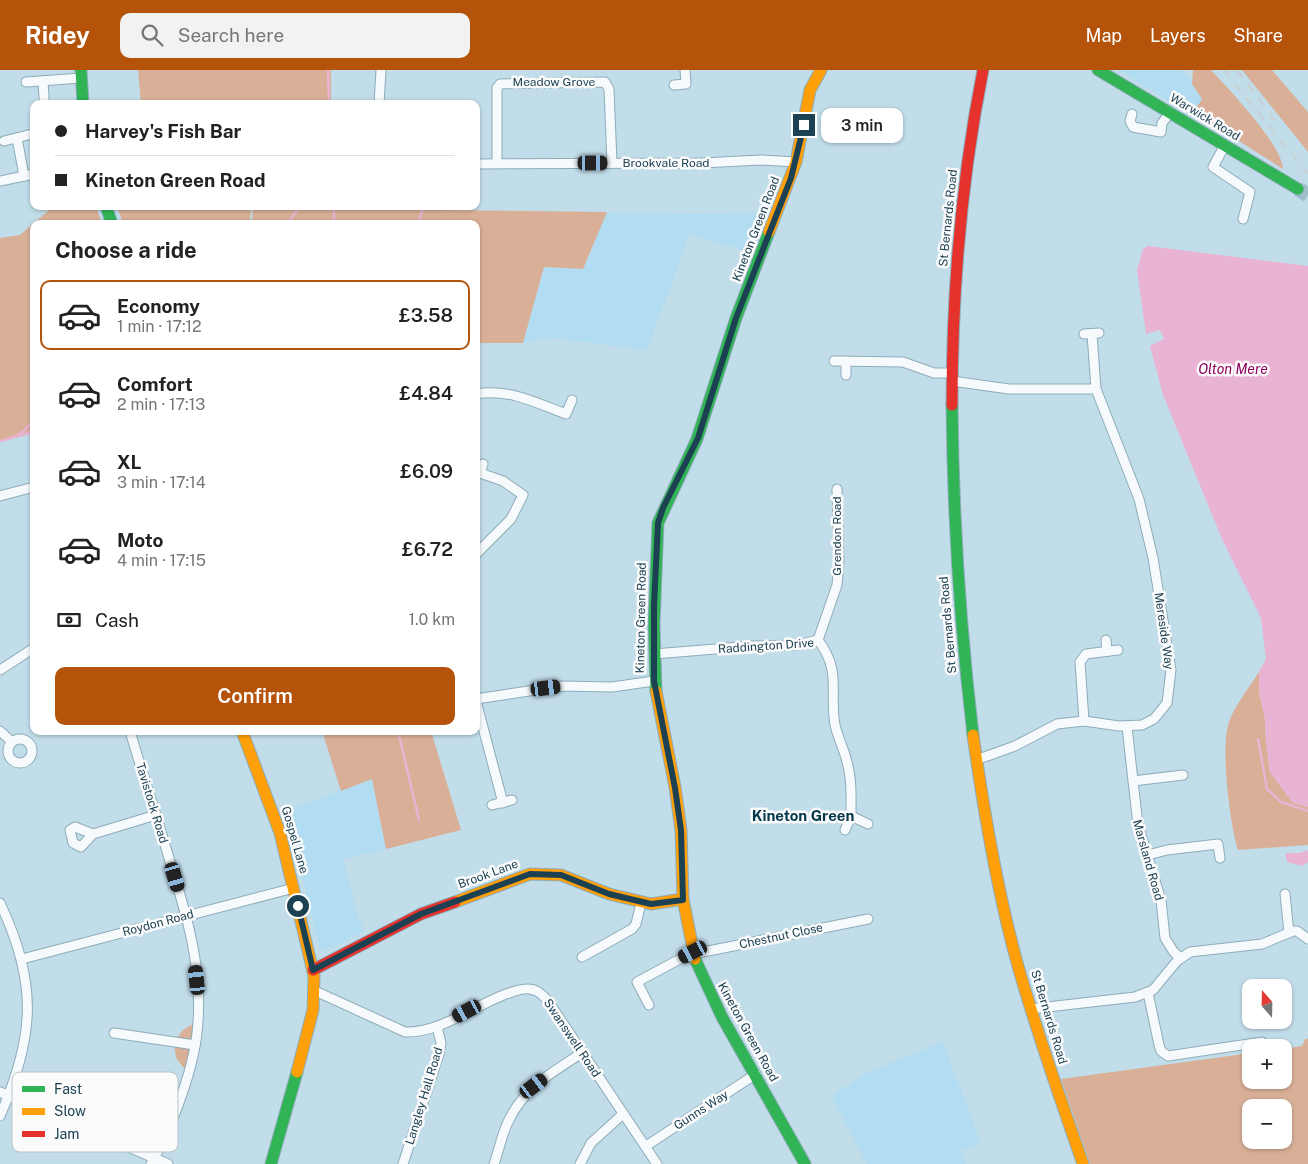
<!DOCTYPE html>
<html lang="en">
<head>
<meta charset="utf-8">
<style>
  :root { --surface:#fff; --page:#f2f2f2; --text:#222; --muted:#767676; --line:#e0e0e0; --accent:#b45309 }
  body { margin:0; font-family:"Public Sans",sans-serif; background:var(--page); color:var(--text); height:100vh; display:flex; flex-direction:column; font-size:19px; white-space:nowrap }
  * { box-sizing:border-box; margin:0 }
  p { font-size:16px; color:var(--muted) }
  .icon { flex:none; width:28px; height:28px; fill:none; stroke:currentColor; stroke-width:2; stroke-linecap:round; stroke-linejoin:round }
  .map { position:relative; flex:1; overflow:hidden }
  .drawer { position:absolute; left:30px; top:150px; width:450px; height:515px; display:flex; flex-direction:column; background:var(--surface); border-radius:10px; box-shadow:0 1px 4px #0004 }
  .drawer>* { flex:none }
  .guide { position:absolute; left:30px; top:30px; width:450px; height:110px; border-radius:10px; box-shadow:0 1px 4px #0004; display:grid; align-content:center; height:110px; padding:0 25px; background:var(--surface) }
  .needle { width:32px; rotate:340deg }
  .buttons { position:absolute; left:1242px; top:909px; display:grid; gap:10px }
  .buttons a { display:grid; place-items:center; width:50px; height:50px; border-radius:10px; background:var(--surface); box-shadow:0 1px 4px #0004; font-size:25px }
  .end { position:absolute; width:22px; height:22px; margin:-11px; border:6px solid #1c4153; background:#fff; box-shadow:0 0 0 2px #fff }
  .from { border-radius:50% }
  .bubble { position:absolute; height:35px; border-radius:10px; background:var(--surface); box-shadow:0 1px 4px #0004; font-size:16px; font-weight:600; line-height:35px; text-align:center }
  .car { position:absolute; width:15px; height:30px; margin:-15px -8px; border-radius:6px; box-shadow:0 0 4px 1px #0007; background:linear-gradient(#222 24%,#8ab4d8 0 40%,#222 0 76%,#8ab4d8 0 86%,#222 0) }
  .guide b { display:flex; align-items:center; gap:18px; height:48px; font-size:19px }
  .guide b+b { border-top:1px solid var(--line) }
  .guide i { width:12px; height:12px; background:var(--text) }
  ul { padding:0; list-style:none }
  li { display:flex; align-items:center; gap:15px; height:70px; margin:0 10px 8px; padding:0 15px; border:2px solid transparent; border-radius:10px }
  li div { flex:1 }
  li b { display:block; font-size:19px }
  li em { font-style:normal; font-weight:600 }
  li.current { border-color:var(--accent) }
  li>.icon { width:45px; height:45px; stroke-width:1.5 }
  h2 { padding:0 25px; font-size:22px; line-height:60px }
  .pay { display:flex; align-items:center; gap:12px; height:55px; padding:0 25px; font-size:19px }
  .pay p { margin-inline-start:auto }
  .button { display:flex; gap:10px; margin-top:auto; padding:10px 25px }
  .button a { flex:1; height:58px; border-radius:10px; background:var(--accent); color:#fff; font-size:20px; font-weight:600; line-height:58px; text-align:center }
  header { display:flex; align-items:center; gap:30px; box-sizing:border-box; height:70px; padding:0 25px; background:var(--accent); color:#fff }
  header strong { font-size:24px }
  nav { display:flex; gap:28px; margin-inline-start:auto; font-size:18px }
  .search { width:350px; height:45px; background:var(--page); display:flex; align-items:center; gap:12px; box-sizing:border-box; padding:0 18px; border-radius:10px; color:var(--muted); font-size:19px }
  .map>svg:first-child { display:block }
  .built { fill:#b1dcf1 }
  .green { fill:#d9b097; fill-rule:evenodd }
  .water { fill:#e9b3d4 }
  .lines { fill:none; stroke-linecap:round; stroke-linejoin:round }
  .stream { stroke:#e9b3d4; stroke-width:2.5 }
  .highway-tunnel { stroke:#a1becc; stroke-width:15; stroke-dasharray:15 8; stroke-linecap:butt }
  .street-casing { stroke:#8dacb9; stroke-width:11 }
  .fast-casing { stroke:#8dacb9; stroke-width:13 }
  .slow-casing { stroke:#8dacb9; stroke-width:13 }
  .jam-casing { stroke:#8dacb9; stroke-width:13 }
  .street { stroke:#f6fafc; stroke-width:9 }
  .fast { stroke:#30b455; stroke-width:11 }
  .slow { stroke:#ff9f0a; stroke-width:11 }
  .jam { stroke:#e5322d; stroke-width:11 }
  .rail { stroke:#c8d1d6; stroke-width:2.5; stroke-dasharray:9 9; stroke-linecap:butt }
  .route { stroke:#1c4153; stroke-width:6 }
  .labels { text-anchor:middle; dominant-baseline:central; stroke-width:5; stroke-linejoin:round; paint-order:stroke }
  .street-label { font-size:12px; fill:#1c4153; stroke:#fbfbfb }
  .water-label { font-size:14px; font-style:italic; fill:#8d005b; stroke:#fbfbfb }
  .quarter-label { font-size:15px; font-weight:bold; fill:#02384c; stroke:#fbfbfb }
  .key { fill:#fbfbfb; stroke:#b8c3c9; stroke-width:1 }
  .key-label { font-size:14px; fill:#1c4153 }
</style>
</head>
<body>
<header>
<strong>Ridey</strong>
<div class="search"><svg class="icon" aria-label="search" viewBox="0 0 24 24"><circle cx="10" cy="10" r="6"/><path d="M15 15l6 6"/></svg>Search here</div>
<nav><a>Map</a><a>Layers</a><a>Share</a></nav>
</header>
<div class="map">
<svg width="1308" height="1094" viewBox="0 0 1308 1094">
  <rect width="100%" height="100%" fill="#c2ddea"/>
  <g class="built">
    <path d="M1118,0H1182L1202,29L1191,45Z"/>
    <path d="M607,142L692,144L768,143L753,183L690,164L647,280L552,268L523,273L544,197L583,199Z"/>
    <path d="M372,708L386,779L343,789L356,842L364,861L333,877L320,880L286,741Z"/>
    <path d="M943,972L981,1073L960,1081L966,1094H867L831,1025L871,1001Z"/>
  </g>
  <g class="green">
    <path d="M138,0H331V34H141Z"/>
    <path d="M1193,0H1211C1228,18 1283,76 1283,99L1209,52L1197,37L1202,29L1192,14Z"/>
    <path d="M1242,0H1272L1308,42V82Z"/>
    <path d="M48,136H96L102,154H34V363L0,372V168L20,165L48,141Z"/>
    <path d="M117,136H251L250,154H123Z"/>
    <path d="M253,136H427L441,140L607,142L583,199L544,197L523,273H476V154H252Z"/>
    <path d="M1259,602V621L1265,649L1266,671L1270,702L1293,733L1308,737V775L1238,780C1230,754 1220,678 1229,652C1235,635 1249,618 1259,602Z"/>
    <path d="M322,661H431L461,760L386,779L372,709L341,721Z"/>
    <path d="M198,951L187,1002L176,988L174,972L183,960Z"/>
    <path d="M1306,968L1308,969V1094H1090L1061,1009L1251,983V1010H1284V979L1302,976ZM1251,1038H1284V1070H1251Z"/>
  </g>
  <g class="water">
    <path d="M1148,176L1308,196V737L1293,733L1270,702L1266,671L1265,649L1259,621V602L1266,589L1261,548L1222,469L1163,325L1150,276L1164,269L1160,260L1146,264L1137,200L1143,179Z"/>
    <path d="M1308,780V792L1302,796L1287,792L1285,783H1300Z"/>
  </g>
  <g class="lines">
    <g class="stream">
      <path d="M328,0L329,34"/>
      <path d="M334,136V154"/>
      <path d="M287,154L300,136"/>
      <path d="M419,154L423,136"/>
      <path d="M19,366L34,361"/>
      <path d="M0,371C16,368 27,362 34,347"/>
      <path d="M398,661L419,750"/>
      <path d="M1258,669L1267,719L1281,732L1308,741"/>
    </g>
    <path class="highway-tunnel" d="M1298,119L1308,125"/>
    <defs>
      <g id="street">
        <path d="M43,11L44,28"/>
        <path d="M26,12L81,8"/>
        <path d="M674,15L686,14L685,0"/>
        <path d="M379,34L381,0"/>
        <path d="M1132,44L1130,51L1133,57L1161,62L1162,53L1171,42"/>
        <path d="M17,68L24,106"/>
        <path d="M4,71L32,64"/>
        <path d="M1225,75L1213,97L1250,122L1243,149"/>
        <path d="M497,93V18L500,14L605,12L609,19L612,93"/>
        <path d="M476,94L702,93L761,90L796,92"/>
        <path d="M0,111L34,104"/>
        <path d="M1084,264L1099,263"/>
        <path d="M1092,264L1096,319"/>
        <path d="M834,291L903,292L934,303H952"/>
        <path d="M846,305V291"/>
        <path d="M952,311L1009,319H1096L1139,429L1153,488L1171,600L1167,633L1154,649L1142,655L1119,656L1084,651L1057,654L1015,676L976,690"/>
        <path d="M476,324C508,318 537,333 566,344L572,330"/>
        <path d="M0,426L34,417"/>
        <path d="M476,484L511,449L523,425L503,411L480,403L483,394"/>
        <path d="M818,570L837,515L839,492L837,419"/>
        <path d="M1106,570L1107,581"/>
        <path d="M654,584L752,576L797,575L818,570C842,602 829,620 835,655C838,668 844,679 847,692C852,709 851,728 851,746"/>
        <path d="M0,600L34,578"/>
        <path d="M476,629L562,616L612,617L654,611"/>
        <path d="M476,631L503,733"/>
        <path d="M1084,651L1080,592L1086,584L1118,580"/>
        <path d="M1127,657L1138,755L1161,830L1165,868L1173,881L1180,888"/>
        <path d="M0,661L11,671"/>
        <path d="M130,661C143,706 158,750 171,795C187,846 202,897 198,951C196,995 173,1055 151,1094"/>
        <circle cx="20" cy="681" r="12"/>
        <path d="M1133,711L1183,705"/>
        <path d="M492,735L512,730"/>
        <path d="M845,760L851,746L868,754"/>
        <path d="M93,764L75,757L70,760L73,773L81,777L93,764L156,745"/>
        <path d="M1148,785L1167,780L1218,774L1220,788"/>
        <path d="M1285,824L1289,863"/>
        <path d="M0,833C38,913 35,966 0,1046"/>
        <path d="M693,884L868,849"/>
        <path d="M582,887L632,859L636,854L641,833"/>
        <path d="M22,889L294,818"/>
        <path d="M313,920L405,962C440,963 474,936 506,924C513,922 521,918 529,919C537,919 543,925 548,931L657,1094"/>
        <path d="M1148,923L1159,975L1161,981L1168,986L1262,972"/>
        <path d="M649,935L637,912L693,882"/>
        <path d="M1030,939L1135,927L1153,920L1177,891L1190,882L1262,874L1293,861H1297L1308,869"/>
        <path d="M114,963L195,975"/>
        <path d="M0,1022L168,1094"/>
        <path d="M646,1076L756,1004"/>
        <path d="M403,1094L439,984L441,973L437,957"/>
        <path d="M494,1094C499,1080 502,1063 509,1050C524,1018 554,1001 582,983"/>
        <path d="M580,1094L591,1073L623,1044"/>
      </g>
      <g id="fast">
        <path d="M81,0L83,34"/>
        <path d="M1098,0L1298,119"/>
        <path d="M106,136L112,154"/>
        <path d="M952,335C953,446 960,555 973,665"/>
        <path d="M656,621L654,554L658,453L697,369L736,248L769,162"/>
        <path d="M695,889L722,947L805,1094"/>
        <path d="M271,1094L297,1002"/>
      </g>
      <g id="slow">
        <path d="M769,162L796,92L810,20L821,0"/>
        <path d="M656,621L675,717L681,760L683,829L695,889"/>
        <path d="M242,661L280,763L314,906L313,940L297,1002"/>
        <path d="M973,665C984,743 997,821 1018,896C1037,963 1060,1028 1083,1094"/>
        <path d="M455,832L530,804L561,805L609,824L651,834L683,829"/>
      </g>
      <g id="jam">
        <path d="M952,335C952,222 961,111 983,0"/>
        <path d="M313,900L421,844L455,832"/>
      </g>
    </defs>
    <use href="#street" class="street-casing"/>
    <use href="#fast" class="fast-casing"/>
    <use href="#slow" class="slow-casing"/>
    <use href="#jam" class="jam-casing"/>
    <use href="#street" class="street"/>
    <use href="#fast" class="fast"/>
    <use href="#slow" class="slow"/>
    <use href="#jam" class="jam"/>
    <g class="rail">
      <path d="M1224,0L1308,104"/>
      <path d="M1237,0L1279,56"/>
    </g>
  </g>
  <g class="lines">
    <path class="route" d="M298,836L313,900L421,844L530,804L561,805L609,824L651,834L683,830L681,760L675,718L654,611V536L658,453L663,438L698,368L736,248L791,108L804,55"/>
  </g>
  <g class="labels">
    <g class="street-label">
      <text x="554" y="12">Meadow Grove</text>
      <text transform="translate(1205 47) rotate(31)">Warwick Road</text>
      <text x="666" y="93">Brookvale Road</text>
      <text transform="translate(948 148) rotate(-84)">St Bernards Road</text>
      <text transform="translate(756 159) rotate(-69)">Kineton Green Road</text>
      <text transform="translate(837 466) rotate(-90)">Grendon Road</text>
      <text transform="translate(641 548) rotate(-89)">Kineton Green Road</text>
      <text transform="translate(948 555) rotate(-95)">St Bernards Road</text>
      <text transform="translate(1164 561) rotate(82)">Mereside Way</text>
      <text transform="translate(766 576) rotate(-4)">Raddington Drive</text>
      <text transform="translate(152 733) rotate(73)">Tavistock Road</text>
      <text transform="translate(295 770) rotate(74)">Gospel Lane</text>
      <text transform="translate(1148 790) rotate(74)">Marsland Road</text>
      <text transform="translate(488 804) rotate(-20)">Brook Lane</text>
      <text transform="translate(158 853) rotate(-15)">Roydon Road</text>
      <text transform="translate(781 866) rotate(-12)">Chestnut Close</text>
      <text transform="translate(1049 947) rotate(73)">St Bernards Road</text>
      <text transform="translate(748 962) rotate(61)">Kineton Green Road</text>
      <text transform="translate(572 968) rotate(56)">Swanswell Road</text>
      <text transform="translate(424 1026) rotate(-73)">Langley Hall Road</text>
      <text transform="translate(701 1040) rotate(-33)">Gunns Way</text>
    </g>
    <g class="water-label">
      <text x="1233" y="299">Olton Mere</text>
    </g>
    <g class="quarter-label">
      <text x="803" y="745">Kineton Green</text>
    </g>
  </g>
  <rect x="12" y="1002" width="166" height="80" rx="8" class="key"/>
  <rect x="22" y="1016" width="23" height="6" fill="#30b455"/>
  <rect x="22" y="1038" width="23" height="7" fill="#ff9f0a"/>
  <rect x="22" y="1061" width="23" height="6" fill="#e5322d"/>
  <g class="key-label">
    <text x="54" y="1024">Fast</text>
    <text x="54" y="1046">Slow</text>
    <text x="54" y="1069">Jam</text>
  </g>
</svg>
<div class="buttons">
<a><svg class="needle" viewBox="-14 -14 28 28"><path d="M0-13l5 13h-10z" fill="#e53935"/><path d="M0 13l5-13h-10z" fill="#767676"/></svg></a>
<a>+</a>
<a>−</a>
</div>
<i class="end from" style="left:298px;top:836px"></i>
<i class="end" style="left:804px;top:55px"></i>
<div class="bubble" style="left:821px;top:38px;width:82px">3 min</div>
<i class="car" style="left:593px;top:93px;rotate:90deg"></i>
<i class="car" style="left:546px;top:618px;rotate:83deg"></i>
<i class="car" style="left:175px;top:807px;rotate:163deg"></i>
<i class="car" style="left:693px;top:882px;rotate:243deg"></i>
<i class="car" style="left:197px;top:910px;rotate:354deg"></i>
<i class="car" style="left:467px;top:941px;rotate:242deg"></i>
<i class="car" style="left:534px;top:1016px;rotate:53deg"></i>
<div class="guide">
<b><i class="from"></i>Harvey's Fish Bar</b>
<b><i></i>Kineton Green Road</b>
</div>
<section class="drawer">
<h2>Choose a ride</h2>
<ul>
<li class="current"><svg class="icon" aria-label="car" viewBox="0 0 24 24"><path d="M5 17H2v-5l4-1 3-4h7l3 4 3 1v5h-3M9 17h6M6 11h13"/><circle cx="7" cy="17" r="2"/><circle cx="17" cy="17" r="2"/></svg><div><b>Economy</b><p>1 min · 17:12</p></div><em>£3.58</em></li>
<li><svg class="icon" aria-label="car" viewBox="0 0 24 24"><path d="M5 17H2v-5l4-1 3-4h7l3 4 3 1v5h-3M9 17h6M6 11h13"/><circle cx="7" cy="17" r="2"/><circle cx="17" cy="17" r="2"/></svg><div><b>Comfort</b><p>2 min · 17:13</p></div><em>£4.84</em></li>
<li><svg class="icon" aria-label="car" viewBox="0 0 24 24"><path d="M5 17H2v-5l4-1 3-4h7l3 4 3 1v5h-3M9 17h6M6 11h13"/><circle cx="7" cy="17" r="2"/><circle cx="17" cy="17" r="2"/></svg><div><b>XL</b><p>3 min · 17:14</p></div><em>£6.09</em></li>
<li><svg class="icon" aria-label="car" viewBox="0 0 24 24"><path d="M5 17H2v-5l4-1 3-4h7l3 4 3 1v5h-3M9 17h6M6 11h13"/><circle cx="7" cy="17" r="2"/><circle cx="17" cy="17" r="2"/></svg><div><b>Moto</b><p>4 min · 17:15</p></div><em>£6.72</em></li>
</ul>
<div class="pay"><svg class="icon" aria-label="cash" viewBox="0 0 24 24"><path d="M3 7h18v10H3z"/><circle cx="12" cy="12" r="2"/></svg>Cash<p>1.0 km</p></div>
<div class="button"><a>Confirm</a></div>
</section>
</div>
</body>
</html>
